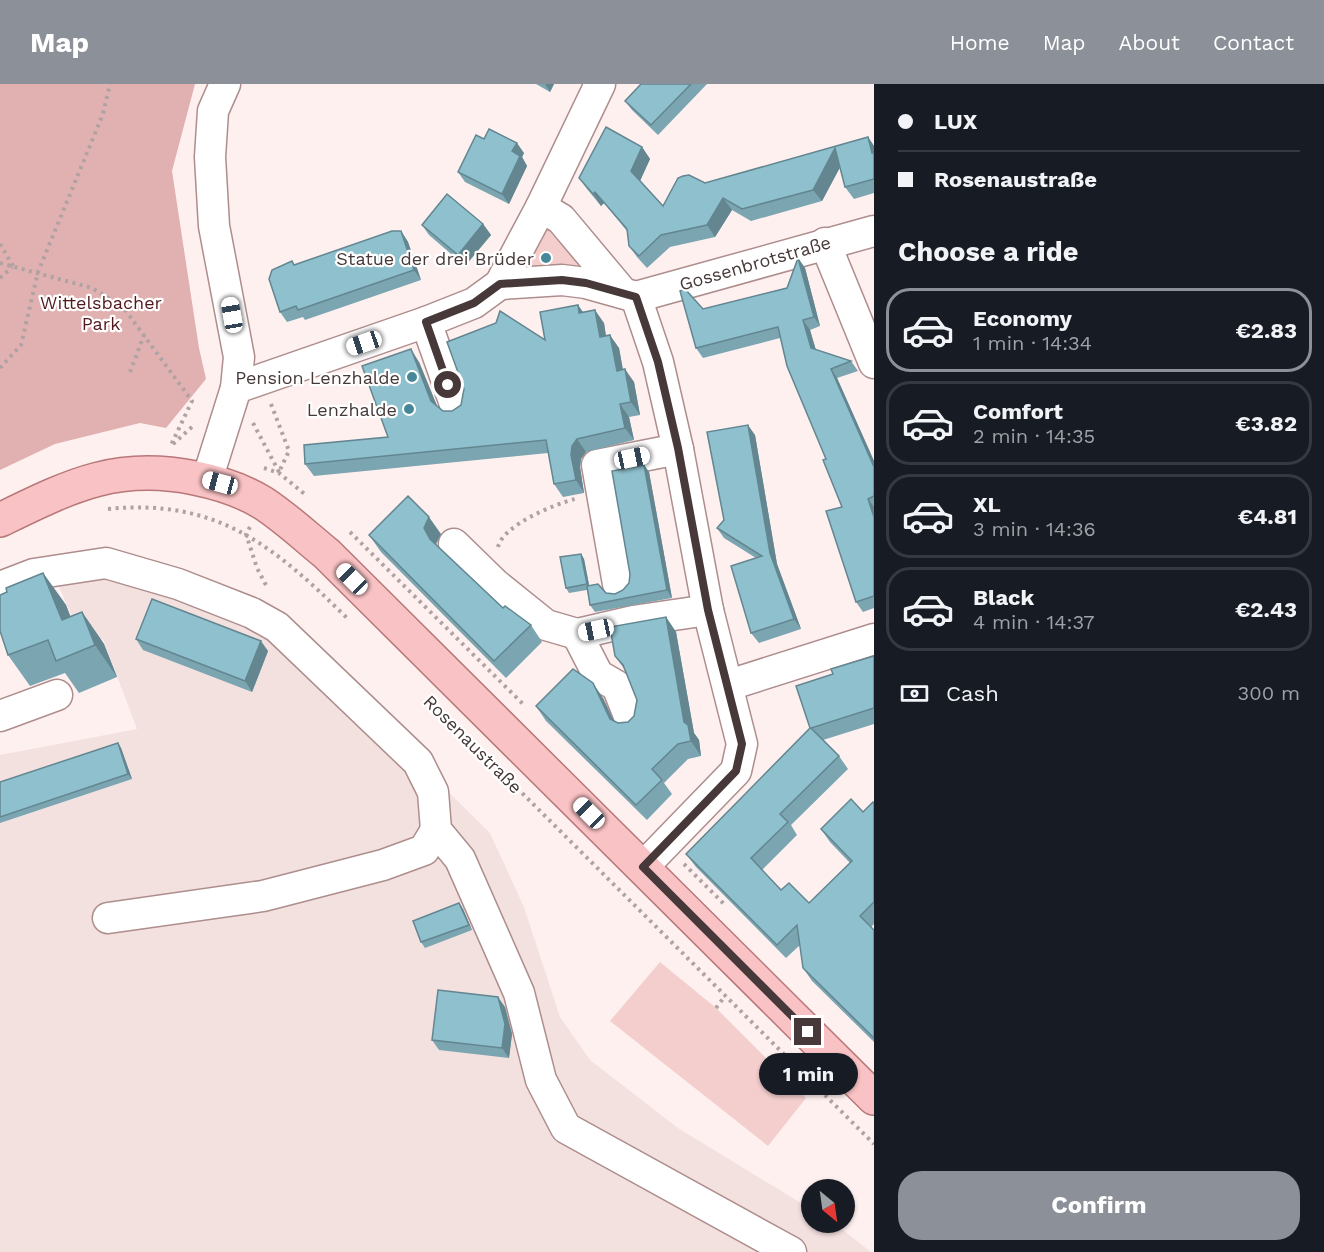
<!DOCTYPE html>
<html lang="en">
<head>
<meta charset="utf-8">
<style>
  :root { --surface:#171b24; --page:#242831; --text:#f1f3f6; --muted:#9ea1a6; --line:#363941; --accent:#8c9099 }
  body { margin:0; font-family:"Work Sans",sans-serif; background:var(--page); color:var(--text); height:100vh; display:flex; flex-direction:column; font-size:22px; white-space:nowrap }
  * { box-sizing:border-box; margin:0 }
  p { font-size:20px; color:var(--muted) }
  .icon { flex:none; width:33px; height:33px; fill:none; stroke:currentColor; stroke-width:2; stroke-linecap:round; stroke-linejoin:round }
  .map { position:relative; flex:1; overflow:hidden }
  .panel { display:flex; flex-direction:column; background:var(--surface); width:450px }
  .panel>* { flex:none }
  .hud { display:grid; align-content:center; height:132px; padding:0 24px; background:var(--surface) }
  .needle { width:39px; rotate:151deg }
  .buttons { position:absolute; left:801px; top:1095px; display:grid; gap:12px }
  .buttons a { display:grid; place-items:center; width:54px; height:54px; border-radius:50%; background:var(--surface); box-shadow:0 2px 4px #0004; font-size:30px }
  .end { position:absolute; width:27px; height:27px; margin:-14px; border:8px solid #473939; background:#fff; box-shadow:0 0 0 3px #fff }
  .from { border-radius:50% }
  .bubble { position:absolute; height:42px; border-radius:21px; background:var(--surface); box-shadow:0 2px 4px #0004; font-size:20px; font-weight:700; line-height:42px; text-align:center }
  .car { position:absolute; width:18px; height:36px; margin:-18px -9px; border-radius:8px; box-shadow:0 0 4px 2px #0007; background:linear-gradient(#fff 24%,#345 0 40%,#fff 0 76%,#345 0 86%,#fff 0) }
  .hud b { display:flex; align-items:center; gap:21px; height:57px; font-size:22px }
  .hud b+b { border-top:2px solid var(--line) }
  .hud i { width:15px; height:15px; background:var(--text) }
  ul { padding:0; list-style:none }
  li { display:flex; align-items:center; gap:18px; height:84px; margin:0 12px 9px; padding:0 12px; border:3px solid var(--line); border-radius:24px }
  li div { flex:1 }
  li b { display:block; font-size:22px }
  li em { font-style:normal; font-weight:700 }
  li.active { border-color:var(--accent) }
  li>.icon { width:54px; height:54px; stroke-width:1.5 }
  h2 { padding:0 24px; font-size:27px; line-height:72px }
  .pay { display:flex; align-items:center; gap:15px; height:66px; padding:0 24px; font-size:22px }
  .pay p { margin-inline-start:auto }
  .button { display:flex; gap:12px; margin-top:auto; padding:12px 24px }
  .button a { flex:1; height:69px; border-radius:24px; background:var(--accent); color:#fff; font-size:24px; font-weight:700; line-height:69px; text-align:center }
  header { display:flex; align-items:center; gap:36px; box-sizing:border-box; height:84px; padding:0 30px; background:var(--accent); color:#fff }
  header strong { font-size:28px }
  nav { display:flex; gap:33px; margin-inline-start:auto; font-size:21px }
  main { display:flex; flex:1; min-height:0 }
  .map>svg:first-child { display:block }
  .built { fill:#f3e1e0 }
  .green { fill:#f3cecd }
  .forest { fill:#e1b1b1 }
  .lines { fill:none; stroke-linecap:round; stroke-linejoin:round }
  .minor-casing { stroke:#ae8d8d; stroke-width:33 }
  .major-casing { stroke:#b87879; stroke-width:36 }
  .path { stroke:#b0a2a2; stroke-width:4; stroke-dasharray:3 4.5; stroke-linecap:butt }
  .minor { stroke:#fff; stroke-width:30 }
  .major { stroke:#f9c2c4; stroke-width:33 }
  .wall { fill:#7aa5b1 }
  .shaded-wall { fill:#638690 }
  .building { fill:#8ec0ce; stroke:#638690; stroke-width:1.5 }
  .route { stroke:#473939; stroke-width:8 }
  .poi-dot { fill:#46889a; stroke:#fff; stroke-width:2 }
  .labels { text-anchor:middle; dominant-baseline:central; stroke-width:4.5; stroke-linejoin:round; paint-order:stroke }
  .poi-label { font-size:18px; fill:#473939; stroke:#fff; text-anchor:end }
  .street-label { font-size:18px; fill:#473939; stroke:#fff }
  .park-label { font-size:18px; fill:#52181d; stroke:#fff }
</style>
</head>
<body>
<header>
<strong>Map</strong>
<nav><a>Home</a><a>Map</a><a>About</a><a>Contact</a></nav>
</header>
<main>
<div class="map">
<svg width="874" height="1168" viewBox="0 0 874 1168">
  <rect width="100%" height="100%" fill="#fff0f0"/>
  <path class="built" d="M46,473L231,520L418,678L490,749L524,823L560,933L590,976L678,1044L811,1125L812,1138L834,1139L871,1168H0V671L137,645L103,555L85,562Z"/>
  <g class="green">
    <path d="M556,144L584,185L528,187L527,177L544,146Z"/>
    <path d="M660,878L716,924L806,1014L768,1062L610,937Z"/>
  </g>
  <path class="forest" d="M0,0H195L172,87L199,264L206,295L166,344L140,339L55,360L0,386Z"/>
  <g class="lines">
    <defs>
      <g id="minor">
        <path d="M541,123L561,135L623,209"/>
        <path d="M825,159L874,279"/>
        <path d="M500,200L562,196L586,199L636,213"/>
        <path d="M636,213L658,278L678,365L708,526L742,660L736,687L643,783"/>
        <path d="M636,213L874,147"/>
        <path d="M426,238L456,323"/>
        <path d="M236,304L426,238L474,219L500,200L541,123L600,0"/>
        <path d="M207,396L236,304L239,273L214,142L210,73L213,27L225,0"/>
        <path d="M454,460L495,500L546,541L577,550L633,537L708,526"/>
        <path d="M618,500L597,381L678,365"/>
        <path d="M0,503L34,490L106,479L178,500L252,529L277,543L418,678L433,708L436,746L460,775L519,909L541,996L566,1044L791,1168"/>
        <path d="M577,550L598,591L617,602L631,637"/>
        <path d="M729,601L874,555"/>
        <path d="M0,632L57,611"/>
        <path d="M108,834L263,812L383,781L424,766L436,746"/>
      </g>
      <path id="major" d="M0,436C70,402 116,378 195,394C220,399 242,406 263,419C286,434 306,453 327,470L874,1014"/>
    </defs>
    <use href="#minor" class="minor-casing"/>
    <use href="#major" class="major-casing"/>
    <g class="path">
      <path d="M0,160L13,182"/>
      <path d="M0,179L92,204L123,223L192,317L171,361"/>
      <path d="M0,194L12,183"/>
      <path d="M0,284L21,261L38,188L103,30L110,0"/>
      <path d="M130,288L144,251"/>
      <path d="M271,320L289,367L279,388"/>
      <path d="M253,339L279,388"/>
      <path d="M173,360L194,341"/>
      <path d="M264,384L279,389L307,412"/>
      <path d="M108,425C217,414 274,462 347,534"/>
      <path d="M250,443L246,450L257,484L268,505"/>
      <path d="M350,448L525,622"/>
      <path d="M498,463C503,441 555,420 575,415"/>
      <path d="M501,688L874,1060"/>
      <path d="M684,780L725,821"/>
      <path d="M716,924L725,912"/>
    </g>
    <use href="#minor" class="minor"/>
    <use href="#major" class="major"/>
  </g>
  <g class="wall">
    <path d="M536,0H554L550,8Z"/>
    <path d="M641,0H707L658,51L632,26L625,17Z"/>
    <path d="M868,53L874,62V109L854,115L845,103L840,83L822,117L751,137L732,126L715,153L670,163L647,184L637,173L629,162L627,147L604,119L601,122L587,105L579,94L642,63L650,75L640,97L663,122L705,99Z"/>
    <path d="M484,55L524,69L522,73L527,82L509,120L465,98L458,88Z"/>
    <path d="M483,140L491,151L465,182L429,151L422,141Z"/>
    <path d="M401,147L408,158L421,196L305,236L303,233L287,238L280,228L295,181Z"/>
    <path d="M798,174L805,184L820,242L810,246L816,266L851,277L858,287L837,294L874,377V524L863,528L856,518L842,423L826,375L780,254L703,274L696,264L703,225L787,204Z"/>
    <path d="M578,221L583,228L604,239L606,252L619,264L623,285L634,298L640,331L629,333L634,356L586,368L581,375L580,383L584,409L563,413L554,400L548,369L314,392L305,380L388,353L419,278L437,322L443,327H452L545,256Z"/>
    <path d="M755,351L777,480L801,545L759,559L751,549L756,474L724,454L717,444L724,436Z"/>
    <path d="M644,381L649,388L672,514L595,528L590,521L587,506L569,509L566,504L581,470L584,475L589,501L606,509L615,510L623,506L629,499Z"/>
    <path d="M441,450L436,461L503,524L531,541L542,558L506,594L381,468L369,451Z"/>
    <path d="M43,489L66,521L70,532L82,528L104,560L117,593L79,609L65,589L30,602L8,571L7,508Z"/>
    <path d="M666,533L676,548L694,649L699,656L701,672L688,675L664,699L672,710L647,736L546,637L536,622L603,614L614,637L618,639L628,638L634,632L637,616L625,586L615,572Z"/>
    <path d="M136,555L268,567L252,608L143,566Z"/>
    <path d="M874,572V640L823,656L839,672L848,685L791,741L797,751L762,786L781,806L809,819L850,779L830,758L821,745L863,728L874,720V840L871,843L874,846V958L812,897L803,884L800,861L786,874L696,783L686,770L810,644L833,590Z"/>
    <path d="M118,659L121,664L132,695L0,739V698Z"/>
    <path d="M459,819L463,825L472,846L425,864L421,858Z"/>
    <path d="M505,923L512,950L509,974L439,966L432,956Z"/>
  </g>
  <g class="shaded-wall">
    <path d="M545,0H554L550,8Z"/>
    <path d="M868,53L874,62V71L872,69Z"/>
    <path d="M517,59L524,69L522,73L527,82L509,120L502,110L512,67Z"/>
    <path d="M642,63L650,75L639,99L631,87Z"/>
    <path d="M835,64L844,76L822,117L813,106Z"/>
    <path d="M595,108L604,119L601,122L593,110Z"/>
    <path d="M723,114L732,126L715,153L707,141Z"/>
    <path d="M483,140L491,151L465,182L458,171Z"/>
    <path d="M401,147L408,158L421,196L414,186Z"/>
    <path d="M798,174L805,184L820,242L814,233Z"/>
    <path d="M578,221L586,233L579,229Z"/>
    <path d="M595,226L604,239L608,266L600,253Z"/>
    <path d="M803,236L810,246L818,274L811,264Z"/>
    <path d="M610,251L619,264L625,299L617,287Z"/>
    <path d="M411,265L419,278L440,329L431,317Z"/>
    <path d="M625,285L634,298L640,331L631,318Z"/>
    <path d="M831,285L837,294L874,377V383Z"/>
    <path d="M620,320L629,333L634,356L625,344Z"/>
    <path d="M748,341L755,351L777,480L801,545L794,535L770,469Z"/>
    <path d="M577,355L586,368L581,375L580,383L584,409L576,396L571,371L572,362Z"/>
    <path d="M644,381L649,388L672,514L667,506Z"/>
    <path d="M868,415L874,423V433Z"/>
    <path d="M429,433L441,450L435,461L430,455L424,444Z"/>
    <path d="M581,470L584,475L590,506L587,500Z"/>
    <path d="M43,489L66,521L84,567L62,536Z"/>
    <path d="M82,528L104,560L117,593L95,561Z"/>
    <path d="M666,533L676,548L694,649L699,656L701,672L691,657L684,638Z"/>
    <path d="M261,557L268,567L252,608L245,597Z"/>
    <path d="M593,599L603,614L620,650L610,635Z"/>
    <path d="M118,659L121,664L132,695L128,690Z"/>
    <path d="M459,819L463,825L472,846L469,841Z"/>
    <path d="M498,913L505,923L512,950L509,974L502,964Z"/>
  </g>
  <g class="building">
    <path d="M641,0H691L651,41L625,17Z"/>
    <path d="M606,43L642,63L631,87L663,122L678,94L683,92L689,91L705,99L868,53L872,69H874V95L845,103L835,64L813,106L742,125L723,114L707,141L661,151L639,172L629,162L627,145L595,108L593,110L579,94Z"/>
    <path d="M489,45L517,59L512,67L520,72L502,110L458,88L476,51L484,55Z"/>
    <path d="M447,110L483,140L458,171L422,141Z"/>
    <path d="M392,147H401L414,186L298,226L296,222L280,228L269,195L272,186L292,177L294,181Z"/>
    <path d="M798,174L814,233L803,236L811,264L851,277L831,285L874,383V412L868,415L874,433V512L856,518L826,427L842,423L823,376L826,375L787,282L778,243L696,264L680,207L685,205L703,225L787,204Z"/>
    <path d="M578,221L579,229L595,226L600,253L610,251L617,287L625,285L631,318L620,320L625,344L577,355L572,362L571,371L576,396L554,400L546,356L305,380L304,361L388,353L362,282L411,265L431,317L443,327H452L461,321L464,305L447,258L496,239L500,227L545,256L540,228Z"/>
    <path d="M748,341L770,469L794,535L751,549L731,482L762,472L717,444L724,436L707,348Z"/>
    <path d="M644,381L667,506L590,521L587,502L598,500L606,509L615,510L623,506L629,499L630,490L612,387Z"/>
    <path d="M408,412L429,433L424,444L430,455L503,524L505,522L531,541L494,577L369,451Z"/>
    <path d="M581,470L587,500L566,504L560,473Z"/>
    <path d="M43,489L62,536L82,528L95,561L56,577L48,556L8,571L0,547V511L7,508L6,504Z"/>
    <path d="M152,515L261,557L245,597L136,555Z"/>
    <path d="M666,533L684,638L688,641L691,657L678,660L652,685L662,696L636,721L536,622L573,585L593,599L610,635L618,639L628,638L634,632L637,616L623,581L615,572L610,543Z"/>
    <path d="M874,572V624L811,644L839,672L780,730L788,738L751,774L781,806L789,799L809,819L852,777L821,745L851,715L863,728L873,718L874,720V818L860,832L874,846V954L803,884L797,841L777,861L686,770L810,644L796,602L833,590L831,585Z"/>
    <path d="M118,659L128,690L0,733V698Z"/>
    <path d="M459,819L469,841L421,858L413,837Z"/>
    <path d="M438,906L498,913L505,940L502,964L432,956Z"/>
  </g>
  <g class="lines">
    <path class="route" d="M448,301L426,238L474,219L500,200L562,196L586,199L636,213L658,278L678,364L708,526L742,660L736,687L643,783L808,948"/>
  </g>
  <g class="poi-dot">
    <circle cx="546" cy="174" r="6"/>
    <circle cx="412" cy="293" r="6"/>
    <circle cx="409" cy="325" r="6"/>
  </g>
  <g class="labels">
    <g class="poi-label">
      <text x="534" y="174">Statue der drei Brüder</text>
      <text x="400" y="293">Pension Lenzhalde</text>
      <text x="397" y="325">Lenzhalde</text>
    </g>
    <g class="street-label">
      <text transform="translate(755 179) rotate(-16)">Gossenbrotstraße</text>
      <text transform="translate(473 660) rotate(45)">Rosenaustraße</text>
    </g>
    <g class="park-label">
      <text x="101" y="218">Wittelsbacher<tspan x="101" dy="21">Park</tspan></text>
    </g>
  </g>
</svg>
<div class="buttons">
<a><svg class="needle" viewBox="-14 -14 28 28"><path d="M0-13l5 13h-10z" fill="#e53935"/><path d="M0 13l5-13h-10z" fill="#9ea1a6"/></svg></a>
</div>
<i class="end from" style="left:448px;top:301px"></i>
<i class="end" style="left:808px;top:948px"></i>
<div class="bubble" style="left:759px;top:969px;width:99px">1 min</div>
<i class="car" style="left:232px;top:231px;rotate:350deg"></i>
<i class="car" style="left:364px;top:259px;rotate:251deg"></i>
<i class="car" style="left:632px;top:374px;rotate:78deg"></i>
<i class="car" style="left:220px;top:399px;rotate:285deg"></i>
<i class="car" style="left:352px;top:495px;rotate:315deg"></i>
<i class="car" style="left:596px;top:546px;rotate:258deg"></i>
<i class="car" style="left:589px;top:729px;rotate:315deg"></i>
</div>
<section class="panel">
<div class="hud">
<b><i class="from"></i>LUX</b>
<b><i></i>Rosenaustraße</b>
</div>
<h2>Choose a ride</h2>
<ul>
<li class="active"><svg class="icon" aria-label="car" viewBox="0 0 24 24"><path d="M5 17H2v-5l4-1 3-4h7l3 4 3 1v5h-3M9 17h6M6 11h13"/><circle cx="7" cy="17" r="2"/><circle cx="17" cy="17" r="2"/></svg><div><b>Economy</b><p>1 min · 14:34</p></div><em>€2.83</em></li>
<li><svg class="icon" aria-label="car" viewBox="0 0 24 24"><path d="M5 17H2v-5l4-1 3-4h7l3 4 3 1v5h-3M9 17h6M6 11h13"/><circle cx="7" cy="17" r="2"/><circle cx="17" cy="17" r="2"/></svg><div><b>Comfort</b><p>2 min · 14:35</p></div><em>€3.82</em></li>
<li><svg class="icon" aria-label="car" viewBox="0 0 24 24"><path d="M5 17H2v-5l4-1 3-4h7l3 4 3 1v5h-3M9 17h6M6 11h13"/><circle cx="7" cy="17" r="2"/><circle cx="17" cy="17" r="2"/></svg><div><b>XL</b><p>3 min · 14:36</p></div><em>€4.81</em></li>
<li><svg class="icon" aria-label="car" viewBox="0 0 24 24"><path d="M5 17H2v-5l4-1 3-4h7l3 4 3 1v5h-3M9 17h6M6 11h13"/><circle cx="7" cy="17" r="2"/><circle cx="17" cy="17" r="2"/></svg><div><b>Black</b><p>4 min · 14:37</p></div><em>€2.43</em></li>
</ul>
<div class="pay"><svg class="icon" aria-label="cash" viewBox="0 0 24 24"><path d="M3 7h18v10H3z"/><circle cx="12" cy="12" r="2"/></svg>Cash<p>300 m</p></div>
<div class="button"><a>Confirm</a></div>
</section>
</main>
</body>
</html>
